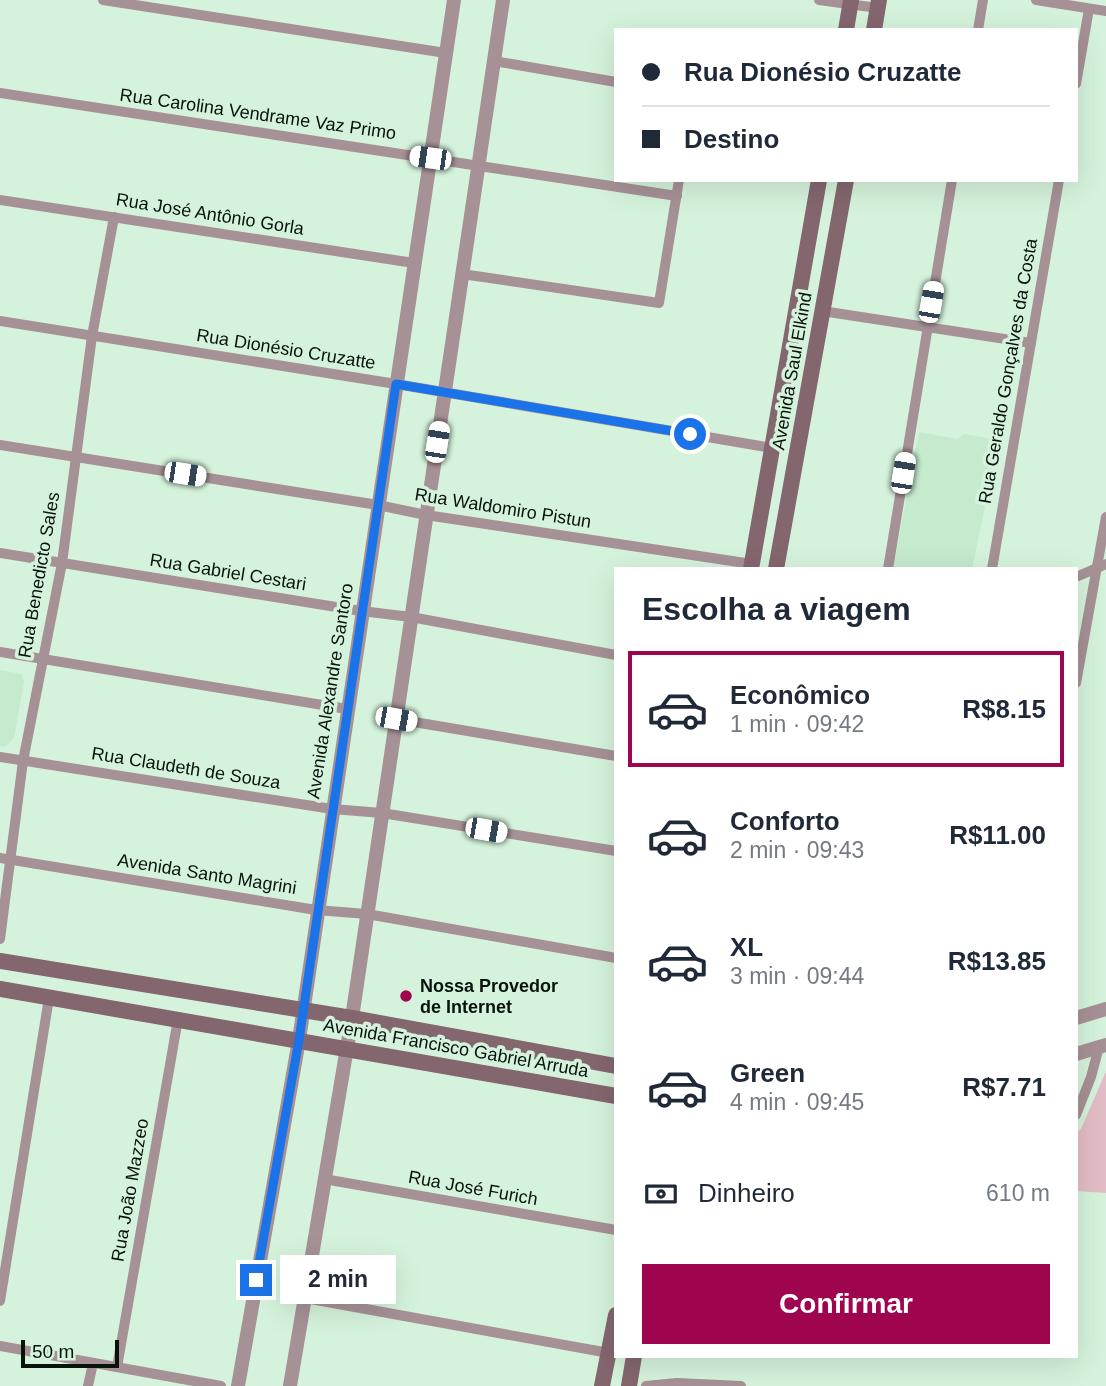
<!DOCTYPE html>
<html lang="pt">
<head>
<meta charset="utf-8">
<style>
  :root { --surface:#fff; --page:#f2f2f3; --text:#1f2937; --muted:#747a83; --line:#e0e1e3; --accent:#9e054e }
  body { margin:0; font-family:Helvetica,sans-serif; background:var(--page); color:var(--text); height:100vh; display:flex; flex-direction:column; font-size:26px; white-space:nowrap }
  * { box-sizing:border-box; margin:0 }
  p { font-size:23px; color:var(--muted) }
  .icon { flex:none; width:38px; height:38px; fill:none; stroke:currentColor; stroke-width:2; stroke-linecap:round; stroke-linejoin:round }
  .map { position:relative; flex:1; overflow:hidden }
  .drawer { position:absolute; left:614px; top:567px; width:464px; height:791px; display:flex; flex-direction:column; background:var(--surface); border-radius:0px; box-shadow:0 7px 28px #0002 }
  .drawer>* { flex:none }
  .banner { position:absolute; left:614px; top:28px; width:464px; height:154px; border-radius:0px; box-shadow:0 7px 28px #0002; display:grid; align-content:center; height:154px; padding:0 28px; background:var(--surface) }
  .scale { position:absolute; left:21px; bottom:18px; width:98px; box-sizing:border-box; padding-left:7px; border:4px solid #08130b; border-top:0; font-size:19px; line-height:24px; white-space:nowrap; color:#08130b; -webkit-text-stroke:5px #d5f3dc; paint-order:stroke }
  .end { position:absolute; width:32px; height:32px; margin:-16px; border:9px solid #1a73e8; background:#fff; box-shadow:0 0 0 4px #fff }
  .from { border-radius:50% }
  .bubble { position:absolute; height:49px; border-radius:0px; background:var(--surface); box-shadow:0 7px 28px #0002; font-size:23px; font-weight:600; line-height:49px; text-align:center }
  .car { position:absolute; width:21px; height:42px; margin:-21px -10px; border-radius:9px; box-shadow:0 0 5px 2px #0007; background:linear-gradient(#fff 24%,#345 0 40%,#fff 0 76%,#345 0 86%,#fff 0) }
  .banner b { display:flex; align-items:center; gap:24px; height:66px; font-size:26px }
  .banner b+b { border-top:2px solid var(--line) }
  .banner i { width:18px; height:18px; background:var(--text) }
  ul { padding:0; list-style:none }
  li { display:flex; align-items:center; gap:21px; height:116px; margin:0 14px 10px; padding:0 14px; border:4px solid transparent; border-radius:0px }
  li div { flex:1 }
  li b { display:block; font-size:26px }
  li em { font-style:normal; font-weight:600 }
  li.active { border-color:var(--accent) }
  li>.icon { width:63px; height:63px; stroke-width:1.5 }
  h2 { padding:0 28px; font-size:32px; line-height:84px }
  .pay { display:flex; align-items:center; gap:18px; height:77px; padding:0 28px; font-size:26px }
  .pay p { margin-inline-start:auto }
  .primary-button { display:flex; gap:14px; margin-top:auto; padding:14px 28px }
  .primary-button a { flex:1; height:80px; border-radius:0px; background:var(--accent); color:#fff; font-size:28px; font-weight:600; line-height:80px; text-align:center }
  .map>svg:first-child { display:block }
  .built { fill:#c5eace }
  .green { fill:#e3bdc6 }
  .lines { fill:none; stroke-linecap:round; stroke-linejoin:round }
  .minor { stroke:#a69196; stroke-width:10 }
  .tertiary { stroke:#a69196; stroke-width:14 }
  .secondary { stroke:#84666e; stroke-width:16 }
  .route { stroke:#1a73e8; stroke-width:9 }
  .poi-dot { fill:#9e054e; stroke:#d5f3dc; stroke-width:2.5 }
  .labels { text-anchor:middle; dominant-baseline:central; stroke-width:7; stroke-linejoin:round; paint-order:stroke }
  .street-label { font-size:18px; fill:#08130b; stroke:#d5f3dc }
  .poi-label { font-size:18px; font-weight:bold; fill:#08130b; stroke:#d5f3dc; text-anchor:start }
</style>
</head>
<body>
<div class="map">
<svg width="1106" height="1386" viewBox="0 0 1106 1386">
  <rect width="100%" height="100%" fill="#d5f3dc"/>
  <g class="built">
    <path d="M919,432L957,439L964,434L999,440L972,569H893Z"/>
    <path d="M0,670L22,674L24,682L14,738L5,747L0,746Z"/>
  </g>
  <path class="green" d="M1106,1071V1193L1076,1191V1133L1081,1129Z"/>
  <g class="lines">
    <g class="minor">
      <path d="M103,0L446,53"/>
      <path d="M819,0L878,8"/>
      <path d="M1036,0L1106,11"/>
      <path d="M978,30L983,0"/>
      <path d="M494,61L616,82"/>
      <path d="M1076,84L1089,9"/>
      <path d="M0,93L677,196"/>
      <path d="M0,200L414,263"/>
      <path d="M462,274L659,303L679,180"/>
      <path d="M822,311L1031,343"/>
      <path d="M0,321L396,384L772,448"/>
      <path d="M0,445L378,505L426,515L752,564"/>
      <path d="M0,553L361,611L411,617L616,655"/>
      <path d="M888,569L952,180"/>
      <path d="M992,569L1059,180"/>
      <path d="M1076,577L1106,564"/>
      <path d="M0,652L347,709"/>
      <path d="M1076,683L1106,517"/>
      <path d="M396,719L616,756"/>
      <path d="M0,757L332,809L382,813L616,851"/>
      <path d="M0,858L316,910L367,914L616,958"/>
      <path d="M0,939L23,761L62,563L92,336L114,217"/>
      <path d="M1076,1115L1091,1077L1099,1047"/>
      <path d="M324,1179L616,1230"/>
      <path d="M305,1298L609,1353"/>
      <path d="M0,1301L49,998"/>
      <path d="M0,1346L221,1386"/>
      <path d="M117,1367L178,1019"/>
      <path d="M88,1386L93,1363"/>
      <path d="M646,1386L677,1383L741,1386"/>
    </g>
    <g class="tertiary">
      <path d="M1076,1018L1106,1009"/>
      <path d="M1076,1054L1106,1045"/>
      <path d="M238,1386L299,1040L454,0"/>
      <path d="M290,1386L352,1018L503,0"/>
    </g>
    <g class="secondary">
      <path d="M846,30L851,0"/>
      <path d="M874,30L879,0"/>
      <path d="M751,569L819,180"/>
      <path d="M776,569L846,180"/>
      <path d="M0,961L352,1018L616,1066"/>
      <path d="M0,989L616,1096"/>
      <path d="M602,1386L616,1315"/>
      <path d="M629,1386L634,1356"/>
    </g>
  </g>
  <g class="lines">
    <path class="route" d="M256,1280L299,1040L396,384L690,434"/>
  </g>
  <circle class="poi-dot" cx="406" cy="996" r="7"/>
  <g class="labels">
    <g class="street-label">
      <text transform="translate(258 114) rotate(8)">Rua Carolina Vendrame Vaz Primo</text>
      <text transform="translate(210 214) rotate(9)">Rua José Antônio Gorla</text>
      <text transform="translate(286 349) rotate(9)">Rua Dionésio Cruzatte</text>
      <text transform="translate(792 371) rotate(-80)">Avenida Saul Elkind</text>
      <text transform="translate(1008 371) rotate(-80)">Rua Geraldo Gonçalves da Costa</text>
      <text transform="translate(503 508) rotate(9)">Rua Waldomiro Pistun</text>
      <text transform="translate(228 572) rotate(9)">Rua Gabriel Cestari</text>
      <text transform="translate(39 575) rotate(-80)">Rua Benedicto Sales</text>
      <text transform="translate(330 691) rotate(-81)">Avenida Alexandre Santoro</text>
      <text transform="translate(186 768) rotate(9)">Rua Claudeth de Souza</text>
      <text transform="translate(207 874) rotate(9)">Avenida Santo Magrini</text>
      <text transform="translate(456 1048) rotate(10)">Avenida Francisco Gabriel Arruda</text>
      <text transform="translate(473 1188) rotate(10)">Rua José Furich</text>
      <text transform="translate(130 1190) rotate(-80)">Rua João Mazzeo</text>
    </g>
    <g class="poi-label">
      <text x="420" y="986">Nossa Provedor<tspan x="420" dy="21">de Internet</tspan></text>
    </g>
  </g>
</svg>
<div class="scale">50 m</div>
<i class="end from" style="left:690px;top:434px"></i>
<i class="end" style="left:256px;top:1280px"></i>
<div class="bubble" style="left:280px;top:1255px;width:116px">2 min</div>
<i class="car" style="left:430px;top:158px;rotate:278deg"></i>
<i class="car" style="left:931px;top:302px;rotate:10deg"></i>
<i class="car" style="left:437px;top:442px;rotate:9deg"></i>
<i class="car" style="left:903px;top:473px;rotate:9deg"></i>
<i class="car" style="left:185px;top:474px;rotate:99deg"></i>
<i class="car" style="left:396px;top:719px;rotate:100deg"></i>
<i class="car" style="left:486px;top:830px;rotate:100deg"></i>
<div class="banner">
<b><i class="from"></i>Rua Dionésio Cruzatte</b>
<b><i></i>Destino</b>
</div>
<section class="drawer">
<h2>Escolha a viagem</h2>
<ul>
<li class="active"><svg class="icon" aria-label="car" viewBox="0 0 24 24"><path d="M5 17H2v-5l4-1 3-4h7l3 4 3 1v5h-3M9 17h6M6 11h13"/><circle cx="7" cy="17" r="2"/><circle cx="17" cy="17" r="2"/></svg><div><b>Econômico</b><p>1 min · 09:42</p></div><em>R$8.15</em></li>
<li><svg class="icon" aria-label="car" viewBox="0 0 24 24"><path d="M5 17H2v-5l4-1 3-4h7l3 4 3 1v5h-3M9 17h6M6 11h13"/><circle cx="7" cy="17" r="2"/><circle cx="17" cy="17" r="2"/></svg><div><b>Conforto</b><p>2 min · 09:43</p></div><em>R$11.00</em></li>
<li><svg class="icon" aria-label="car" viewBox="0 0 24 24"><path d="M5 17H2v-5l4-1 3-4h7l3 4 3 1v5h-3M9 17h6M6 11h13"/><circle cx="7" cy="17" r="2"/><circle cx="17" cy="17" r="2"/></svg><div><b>XL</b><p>3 min · 09:44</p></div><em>R$13.85</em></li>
<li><svg class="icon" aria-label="car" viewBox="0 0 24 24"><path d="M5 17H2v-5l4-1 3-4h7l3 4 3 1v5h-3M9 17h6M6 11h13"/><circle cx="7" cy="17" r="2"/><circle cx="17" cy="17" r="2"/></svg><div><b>Green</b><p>4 min · 09:45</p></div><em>R$7.71</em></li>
</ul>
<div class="pay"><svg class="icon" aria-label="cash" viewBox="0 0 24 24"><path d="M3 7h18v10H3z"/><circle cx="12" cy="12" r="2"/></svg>Dinheiro<p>610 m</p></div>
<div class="primary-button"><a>Confirmar</a></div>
</section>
</div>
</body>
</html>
